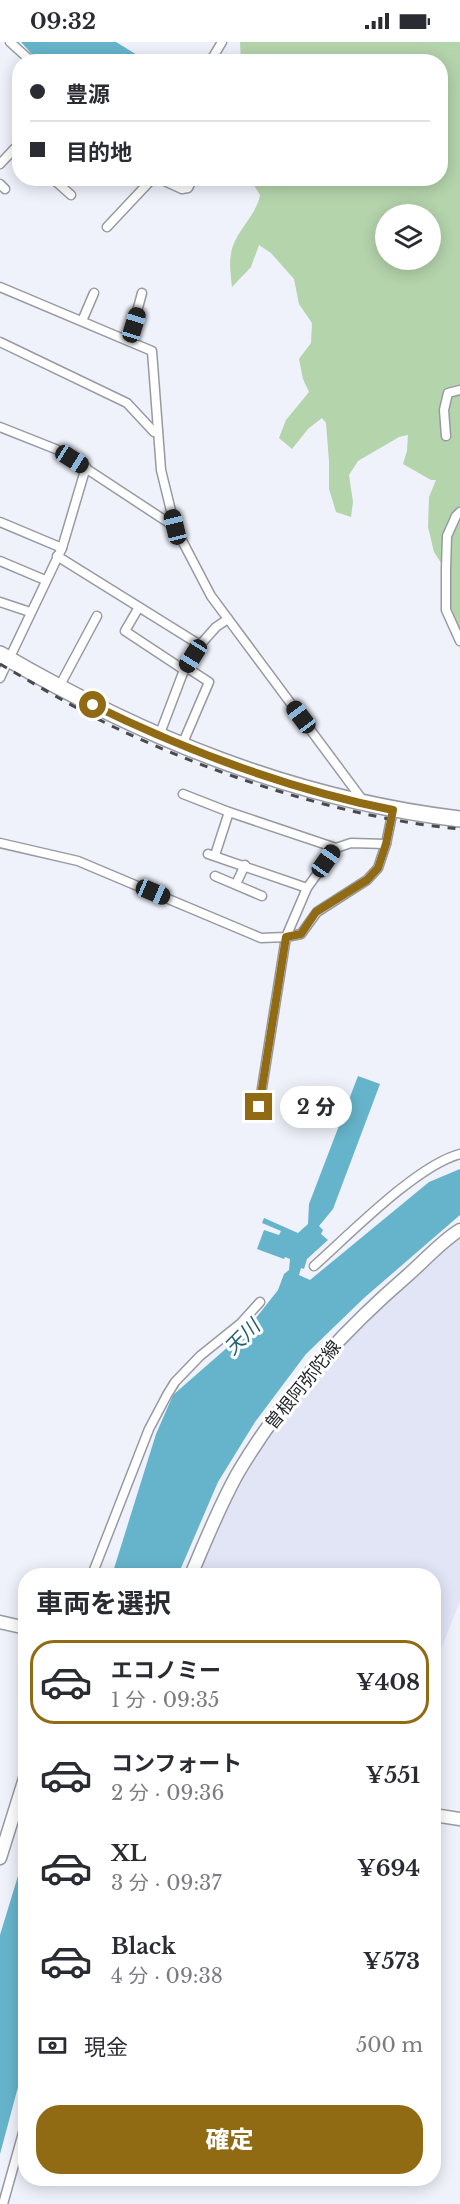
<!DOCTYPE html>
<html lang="ja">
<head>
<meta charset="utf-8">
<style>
  :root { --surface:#fff; --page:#f2f2f3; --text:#2b2b33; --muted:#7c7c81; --line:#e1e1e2; --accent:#916b13 }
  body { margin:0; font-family:"Libre Baskerville","Noto Sans JP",serif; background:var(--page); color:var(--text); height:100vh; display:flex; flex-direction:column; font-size:22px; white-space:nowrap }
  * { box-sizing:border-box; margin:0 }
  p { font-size:20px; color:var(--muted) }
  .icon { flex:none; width:33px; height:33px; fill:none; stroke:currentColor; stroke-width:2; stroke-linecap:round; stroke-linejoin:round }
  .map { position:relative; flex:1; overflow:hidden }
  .panel { position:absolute; left:18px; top:1526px; width:423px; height:618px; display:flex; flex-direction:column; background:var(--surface); border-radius:24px; box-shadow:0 3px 15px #0003 }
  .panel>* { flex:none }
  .banner { position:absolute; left:12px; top:12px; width:436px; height:132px; border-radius:24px; box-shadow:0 3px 15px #0003; display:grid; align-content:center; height:132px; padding:0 18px; background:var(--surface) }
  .controls { position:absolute; left:375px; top:162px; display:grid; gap:12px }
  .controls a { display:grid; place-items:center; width:66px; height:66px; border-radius:50%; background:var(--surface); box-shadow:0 3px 15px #0003; font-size:30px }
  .end { position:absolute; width:27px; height:27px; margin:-14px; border:8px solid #916b13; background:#fff; box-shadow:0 0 0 3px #fff }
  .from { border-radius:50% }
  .bubble { position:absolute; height:42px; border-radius:21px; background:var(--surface); box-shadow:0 3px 15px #0003; font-size:20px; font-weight:800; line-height:42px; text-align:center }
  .car { position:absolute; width:18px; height:36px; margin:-18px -9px; border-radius:8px; box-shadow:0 0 4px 2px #0007; background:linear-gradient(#222 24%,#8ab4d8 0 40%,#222 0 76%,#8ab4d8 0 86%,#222 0) }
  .banner b { display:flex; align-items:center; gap:21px; height:57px; font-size:22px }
  .banner b+b { border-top:2px solid var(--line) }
  .banner i { width:15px; height:15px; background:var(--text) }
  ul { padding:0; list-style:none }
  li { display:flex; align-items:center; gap:18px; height:84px; margin:0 12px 9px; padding:0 6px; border:3px solid transparent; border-radius:24px }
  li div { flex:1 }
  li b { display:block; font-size:22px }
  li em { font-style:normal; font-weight:800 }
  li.active { border-color:var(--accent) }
  li>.icon { width:54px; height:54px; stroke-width:1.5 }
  h2 { padding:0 18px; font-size:27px; line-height:72px }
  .pay { display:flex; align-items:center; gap:15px; height:66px; padding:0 18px; font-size:22px }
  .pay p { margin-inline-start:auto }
  .cta { display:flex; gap:12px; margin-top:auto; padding:12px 18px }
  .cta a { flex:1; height:69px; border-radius:24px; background:var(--accent); color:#fff; font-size:24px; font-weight:800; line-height:69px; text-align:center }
  .status { display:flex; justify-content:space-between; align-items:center; height:42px; padding:0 30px; background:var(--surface); direction:ltr }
  .status svg { height:16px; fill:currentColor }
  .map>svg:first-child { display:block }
  .built { fill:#e2e5f6 }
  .green { fill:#b4d4ac; fill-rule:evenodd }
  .water { fill:#66b4cb }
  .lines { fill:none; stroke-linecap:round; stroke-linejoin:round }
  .street-casing { stroke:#989aa3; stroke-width:11 }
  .secondary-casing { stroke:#989aa3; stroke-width:15 }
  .highway-casing { stroke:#989aa3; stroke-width:18 }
  .street { stroke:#fff; stroke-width:8 }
  .secondary { stroke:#fff; stroke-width:12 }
  .highway { stroke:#fff; stroke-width:15 }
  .rail { stroke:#494a4e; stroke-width:3; stroke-dasharray:8 8; stroke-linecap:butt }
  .route { stroke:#916b13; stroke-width:8 }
  .labels { text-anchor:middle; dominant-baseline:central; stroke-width:6; stroke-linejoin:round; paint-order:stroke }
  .street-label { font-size:18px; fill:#27282b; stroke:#fff }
  .water-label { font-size:20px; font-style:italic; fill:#1f5e6f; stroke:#fff }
</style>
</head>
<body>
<div class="status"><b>09:32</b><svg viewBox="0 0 49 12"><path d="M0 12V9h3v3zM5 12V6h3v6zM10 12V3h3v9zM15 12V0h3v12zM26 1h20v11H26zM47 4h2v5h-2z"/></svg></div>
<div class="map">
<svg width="460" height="2162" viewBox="0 0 460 2162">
  <rect width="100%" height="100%" fill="#eff1fb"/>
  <path class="built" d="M460,1194V1559L434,1625V1533H198L228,1465L257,1413L308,1340L342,1302Z"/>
  <path class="green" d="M240,0H460V590L450,563L449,533L434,510L428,485L429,455L436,438H431L403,422L407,409L408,393L399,395L358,419L349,433L353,460L351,475L336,470L329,447V419L326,381L322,376L308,387L292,407L279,396L286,378L309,350L303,337L299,317L311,301L312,281L299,262L294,237L271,211L259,203L251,225L232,245C231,235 229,222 231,212C234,190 256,175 260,153L250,137L441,136V20L241,19ZM386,172H430V218H386Z"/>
  <g class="water">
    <path d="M21,0H116L147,19H38Z"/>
    <path d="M358,1034L380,1042L333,1167L319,1184L323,1188L321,1192L328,1198L307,1217L304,1227L301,1226L299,1233L310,1238L429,1140L460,1127V1173L364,1256L306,1312L255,1380L218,1440L178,1533H112L156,1392L173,1353L245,1290L278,1248L284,1232L289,1228L290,1217L285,1215L284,1217L257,1207L264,1188L279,1193L281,1189L262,1181L264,1176L298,1191L308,1182L309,1162Z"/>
    <path d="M25,1811V2019L0,2112V1893Z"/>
  </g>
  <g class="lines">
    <defs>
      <g id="street">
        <path d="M10,0L32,20"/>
        <path d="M169,18L171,20"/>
        <path d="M210,20L222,0"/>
        <path d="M0,122L15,106L20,109"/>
        <path d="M52,136L71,153"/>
        <path d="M158,136L182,147L188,146L193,136"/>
        <path d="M0,142L5,147"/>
        <path d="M107,185L153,136"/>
        <path d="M0,245L152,309L161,428L175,485L211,554L364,760"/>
        <path d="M82,279L94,251"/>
        <path d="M129,299L142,251"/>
        <path d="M0,300L127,361L154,390H158"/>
        <path d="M0,385L58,408L175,485"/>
        <path d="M446,394L444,368L448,351L460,348"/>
        <path d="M460,470L456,474L447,494L446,527V568L460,599"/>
        <path d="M0,480L62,506"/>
        <path d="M57,514L200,603L216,585L228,577"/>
        <path d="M0,519L45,538"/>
        <path d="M0,560L30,570"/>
        <path d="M139,565L125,589L184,628"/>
        <path d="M0,636L62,506L86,425"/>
        <path d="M59,645L97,574"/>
        <path d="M159,694L184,628L200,603"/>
        <path d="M182,703L209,640L186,625"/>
        <path d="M183,752L229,770L336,806"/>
        <path d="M0,801L78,819L261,896L286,895L307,846L336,806L351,801L386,802"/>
        <path d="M208,812L307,846"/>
        <path d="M215,813L229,770"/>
        <path d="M215,834L262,854"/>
        <path d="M236,842L245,823"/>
        <path d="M259,1065L286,895L301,892L317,870L367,838L378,826L386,802L393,768"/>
        <path d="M314,1224C349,1193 417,1123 460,1112"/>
        <path d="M92,1533L149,1387L167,1353L175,1340L200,1314L241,1281L260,1260"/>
        <path d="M3,2162L26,2080"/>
      </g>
      <g id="secondary">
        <path d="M191,1533C206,1498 220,1462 239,1429C283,1355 343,1289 408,1233C423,1220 444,1197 460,1188"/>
        <path d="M0,1580L26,1586"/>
        <path d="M434,1773L460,1777"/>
        <path d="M0,1816L26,1733"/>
      </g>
      <path id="highway" d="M0,612C144,696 293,757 460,777"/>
    </defs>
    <use href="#street" class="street-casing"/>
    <use href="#secondary" class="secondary-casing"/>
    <use href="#highway" class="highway-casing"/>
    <use href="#street" class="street"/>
    <use href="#secondary" class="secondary"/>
    <use href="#highway" class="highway"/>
    <path class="rail" d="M0,622C38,644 76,667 116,686C216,734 349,777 460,787"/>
  </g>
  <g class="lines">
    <path class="route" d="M93,663C189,710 288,747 393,768L386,802L378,826L367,838L316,870L301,892L286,895L259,1065"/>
  </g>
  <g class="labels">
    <g class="street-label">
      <text transform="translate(303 1343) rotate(-51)">曽根阿弥陀線</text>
    </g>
    <g class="water-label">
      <text transform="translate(242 1295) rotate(-45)">天川</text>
    </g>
  </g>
</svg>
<div class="controls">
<a><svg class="icon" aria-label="layers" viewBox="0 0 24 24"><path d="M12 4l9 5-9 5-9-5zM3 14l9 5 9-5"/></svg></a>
</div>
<i class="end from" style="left:93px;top:663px"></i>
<i class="end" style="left:259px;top:1065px"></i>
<div class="bubble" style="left:280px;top:1044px;width:72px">2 分</div>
<i class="car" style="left:134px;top:283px;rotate:17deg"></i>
<i class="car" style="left:72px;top:417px;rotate:122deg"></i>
<i class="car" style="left:175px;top:485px;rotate:346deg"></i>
<i class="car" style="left:193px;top:614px;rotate:212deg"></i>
<i class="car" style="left:301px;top:675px;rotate:323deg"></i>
<i class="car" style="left:326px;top:819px;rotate:35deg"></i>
<i class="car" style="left:153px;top:850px;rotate:113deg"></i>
<div class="banner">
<b><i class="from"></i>豊源</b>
<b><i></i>目的地</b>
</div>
<section class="panel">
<h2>車両を選択</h2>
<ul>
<li class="active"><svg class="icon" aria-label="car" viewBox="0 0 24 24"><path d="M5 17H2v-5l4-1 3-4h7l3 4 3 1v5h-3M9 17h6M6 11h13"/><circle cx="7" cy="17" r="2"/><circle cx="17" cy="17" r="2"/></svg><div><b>エコノミー</b><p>1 分 · 09:35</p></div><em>¥408</em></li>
<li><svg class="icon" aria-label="car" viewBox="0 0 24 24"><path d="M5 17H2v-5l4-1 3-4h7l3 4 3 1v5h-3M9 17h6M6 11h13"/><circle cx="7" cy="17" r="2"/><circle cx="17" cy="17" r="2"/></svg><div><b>コンフォート</b><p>2 分 · 09:36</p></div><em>¥551</em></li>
<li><svg class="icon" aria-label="car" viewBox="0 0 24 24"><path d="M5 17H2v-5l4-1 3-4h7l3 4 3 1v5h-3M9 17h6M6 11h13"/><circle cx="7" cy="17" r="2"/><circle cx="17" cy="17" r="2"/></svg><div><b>XL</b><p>3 分 · 09:37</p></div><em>¥694</em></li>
<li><svg class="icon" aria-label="car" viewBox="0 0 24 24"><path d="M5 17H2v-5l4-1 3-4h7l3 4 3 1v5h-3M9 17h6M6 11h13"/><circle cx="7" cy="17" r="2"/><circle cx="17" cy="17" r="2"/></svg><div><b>Black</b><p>4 分 · 09:38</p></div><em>¥573</em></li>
</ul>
<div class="pay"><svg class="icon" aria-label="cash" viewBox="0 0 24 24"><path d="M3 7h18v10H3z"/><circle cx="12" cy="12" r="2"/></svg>現金<p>500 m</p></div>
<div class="cta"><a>確定</a></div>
</section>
</div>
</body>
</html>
